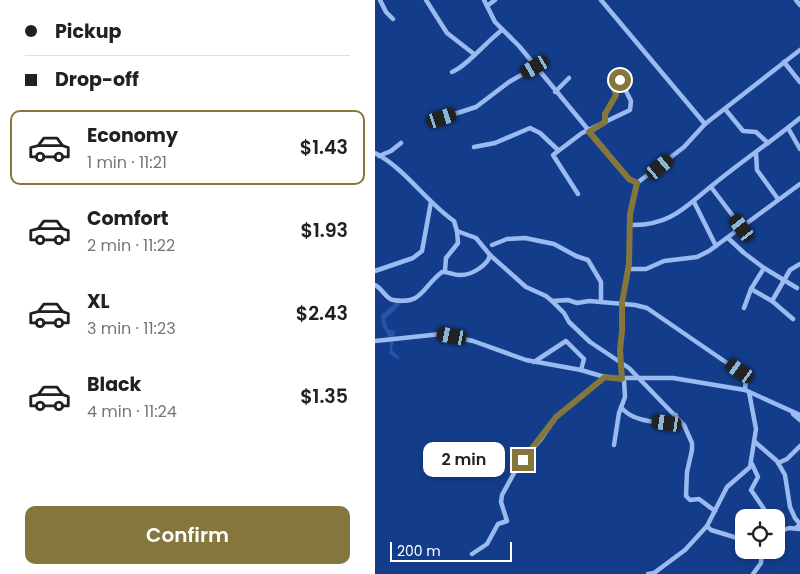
<!DOCTYPE html>
<html lang="en">
<head>
<meta charset="utf-8">
<style>
  :root { --surface:#fff; --page:#f6f6f6; --text:#202124; --muted:#757577; --line:#e0e0e0; --accent:#84763c }
  body { margin:0; font-family:Poppins,sans-serif; background:var(--page); color:var(--text); height:100vh; display:flex; flex-direction:column; font-size:19px; white-space:nowrap }
  * { box-sizing:border-box; margin:0 }
  p { font-size:16px; color:var(--muted) }
  .icon { flex:none; width:28px; height:28px; fill:none; stroke:currentColor; stroke-width:2; stroke-linecap:round; stroke-linejoin:round }
  .map { position:relative; flex:1; overflow:hidden }
  .details { display:flex; flex-direction:column; background:var(--surface); width:375px }
  .details>* { flex:none }
  .top-card { display:grid; align-content:center; height:110px; padding:0 25px; background:var(--surface) }
  .tools { position:absolute; left:360px; top:509px; display:grid; gap:10px }
  .tools a { display:grid; place-items:center; width:50px; height:50px; border-radius:10px; background:var(--surface); box-shadow:0 2px 8px #0003; font-size:25px }
  .scale { position:absolute; left:15px; bottom:12px; width:122px; box-sizing:border-box; padding-left:5px; border:2px solid #fff; border-top:0; font-size:14px; line-height:18px; white-space:nowrap; color:#fff; -webkit-text-stroke:4px #133d8b; paint-order:stroke }
  .end { position:absolute; width:22px; height:22px; margin:-11px; border:6px solid #84763c; background:#fff; box-shadow:0 0 0 2px #fff }
  .from { border-radius:50% }
  .bubble { position:absolute; height:35px; border-radius:10px; background:var(--surface); box-shadow:0 2px 8px #0003; font-size:16px; font-weight:600; line-height:35px; text-align:center }
  .car { position:absolute; width:15px; height:30px; margin:-15px -8px; border-radius:6px; box-shadow:0 0 4px 1px #0007; background:linear-gradient(#222 24%,#8ab4d8 0 40%,#222 0 76%,#8ab4d8 0 86%,#222 0) }
  .top-card b { display:flex; align-items:center; gap:18px; height:48px; font-size:19px }
  .top-card b+b { border-top:1px solid var(--line) }
  .top-card i { width:12px; height:12px; background:var(--text) }
  ul { padding:0; list-style:none }
  li { display:flex; align-items:center; gap:15px; height:75px; margin:0 10px 8px; padding:0 15px; border:2px solid transparent; border-radius:10px }
  li div { flex:1 }
  li b { display:block; font-size:19px }
  li em { font-style:normal; font-weight:600 }
  li.on { border-color:var(--accent) }
  li>.icon { width:45px; height:45px; stroke-width:1.5 }
  .primary-button { display:flex; gap:10px; margin-top:auto; padding:10px 25px }
  .primary-button a { flex:1; height:58px; border-radius:10px; background:var(--accent); color:#fff; font-size:20px; font-weight:600; line-height:58px; text-align:center }
  main { display:flex; flex:1; min-height:0 }
  .map>svg:first-child { display:block }
  .green { fill:#2555aa }
  .lines { fill:none; stroke-linecap:round; stroke-linejoin:round }
  .minor { stroke:#9bbaf0; stroke-width:4.5 }
  .route { stroke:#84763c; stroke-width:6 }
</style>
</head>
<body>
<main>
<section class="details">
<div class="top-card">
<b><i class="from"></i>Pickup</b>
<b><i></i>Drop-off</b>
</div>
<ul>
<li class="on"><svg class="icon" aria-label="car" viewBox="0 0 24 24"><path d="M5 17H2v-5l4-1 3-4h7l3 4 3 1v5h-3M9 17h6M6 11h13"/><circle cx="7" cy="17" r="2"/><circle cx="17" cy="17" r="2"/></svg><div><b>Economy</b><p>1 min · 11:21</p></div><em>$1.43</em></li>
<li><svg class="icon" aria-label="car" viewBox="0 0 24 24"><path d="M5 17H2v-5l4-1 3-4h7l3 4 3 1v5h-3M9 17h6M6 11h13"/><circle cx="7" cy="17" r="2"/><circle cx="17" cy="17" r="2"/></svg><div><b>Comfort</b><p>2 min · 11:22</p></div><em>$1.93</em></li>
<li><svg class="icon" aria-label="car" viewBox="0 0 24 24"><path d="M5 17H2v-5l4-1 3-4h7l3 4 3 1v5h-3M9 17h6M6 11h13"/><circle cx="7" cy="17" r="2"/><circle cx="17" cy="17" r="2"/></svg><div><b>XL</b><p>3 min · 11:23</p></div><em>$2.43</em></li>
<li><svg class="icon" aria-label="car" viewBox="0 0 24 24"><path d="M5 17H2v-5l4-1 3-4h7l3 4 3 1v5h-3M9 17h6M6 11h13"/><circle cx="7" cy="17" r="2"/><circle cx="17" cy="17" r="2"/></svg><div><b>Black</b><p>4 min · 11:24</p></div><em>$1.35</em></li>
</ul>
<div class="primary-button"><a>Confirm</a></div>
</section>
<div class="map">
<svg width="425" height="574" viewBox="0 0 425 574">
  <rect width="100%" height="100%" fill="#133d8b"/>
  <path class="green" d="M25,299L27,303L10,319L13,329L20,331L17,350L24,357V360L14,353C19,335 5,331 6,315Z"/>
  <g class="lines">
    <g class="minor">
      <path d="M5,0L11,12L18,19"/>
      <path d="M51,0L72,33L99,54"/>
      <path d="M109,0L120,22L144,46L254,179L262,183L309,147L330,124L425,50"/>
      <path d="M226,0L330,124"/>
      <path d="M421,0L425,5"/>
      <path d="M112,6L120,0"/>
      <path d="M409,62L425,82"/>
      <path d="M77,72C91,67 112,41 127,30"/>
      <path d="M180,92L194,78"/>
      <path d="M350,109L368,131L381,132L393,143"/>
      <path d="M67,118L101,107L134,82L160,67"/>
      <path d="M413,128L425,149"/>
      <path d="M99,147L120,143L155,128L165,133L183,150"/>
      <path d="M0,153C32,170 51,202 79,221L82,231L101,238L115,255L151,287L171,296L177,301L193,300L202,303L214,301L260,305L272,308L371,376L370,390"/>
      <path d="M381,153L382,170L403,199"/>
      <path d="M4,156L16,151L26,143"/>
      <path d="M336,187L367,228"/>
      <path d="M203,194L178,155L207,133L255,110L256,101L245,79L238,85L241,95L230,114V122"/>
      <path d="M319,202L341,246"/>
      <path d="M256,225C296,226 311,206 339,184C367,161 397,141 425,118"/>
      <path d="M353,238L369,253L389,268L376,289L369,308"/>
      <path d="M117,245L132,239L150,238L179,244L201,256L213,260L226,282V302"/>
      <path d="M389,268L422,288"/>
      <path d="M253,269H271L289,261L322,257L334,251L425,184"/>
      <path d="M0,271L38,258L47,251L56,202"/>
      <path d="M70,271L71,258L83,243L82,231"/>
      <path d="M0,285C7,288 11,299 18,300C48,305 47,287 67,272C73,271 79,276 86,275C97,275 113,265 115,255"/>
      <path d="M376,289L397,301L418,319"/>
      <path d="M177,301L189,313L194,322L215,342L254,368L309,425L317,443V450L312,472L311,496L315,500L324,499L340,511"/>
      <path d="M397,301L415,270L425,264"/>
      <path d="M0,341L66,334L98,341L151,360L206,370L233,378H298L370,390L425,415"/>
      <path d="M159,362L191,341L209,359L206,370"/>
      <path d="M247,379L245,350L247,331V303L254,264L255,214L262,183"/>
      <path d="M246,407C256,421 279,422 295,424L301,415"/>
      <path d="M418,414L425,420"/>
      <path d="M380,442L402,461L410,475L415,507L420,518L425,524L422,527"/>
      <path d="M239,445L244,413L250,397L249,379"/>
      <path d="M403,463L412,459L425,446"/>
      <path d="M377,464L383,477L376,490L389,509V514"/>
      <path d="M332,526L336,530L369,540"/>
      <path d="M401,533L414,528L425,529"/>
      <path d="M97,554L112,544L123,524L132,521L126,502L127,495L143,466L166,439L181,417L230,377"/>
      <path d="M273,574L279,573L310,550L332,526L352,487L375,467L381,429L374,392"/>
      <path d="M378,574L386,563L387,550"/>
    </g>
  </g>
  <g class="lines">
    <path class="route" d="M148,460L181,417L230,377L247,379L245,350L247,331V303L254,264L255,214L262,183L254,179L214,132L230,122V114L241,95L238,85L245,80"/>
  </g>
</svg>
<div class="tools">
<a><svg class="icon" aria-label="locate" viewBox="0 0 24 24"><circle cx="12" cy="12" r="6"/><path d="M12 2v4M12 18v4M2 12h4M18 12h4"/></svg></a>
</div>
<div class="scale">200 m</div>
<i class="end from" style="left:245px;top:80px"></i>
<i class="end" style="left:148px;top:460px"></i>
<div class="bubble" style="left:48px;top:442px;width:82px">2 min</div>
<i class="car" style="left:160px;top:67px;rotate:240deg"></i>
<i class="car" style="left:67px;top:118px;rotate:72deg"></i>
<i class="car" style="left:285px;top:167px;rotate:50deg"></i>
<i class="car" style="left:367px;top:228px;rotate:323deg"></i>
<i class="car" style="left:77px;top:336px;rotate:281deg"></i>
<i class="car" style="left:365px;top:371px;rotate:305deg"></i>
<i class="car" style="left:292px;top:423px;rotate:278deg"></i>
</div>
</main>
</body>
</html>
